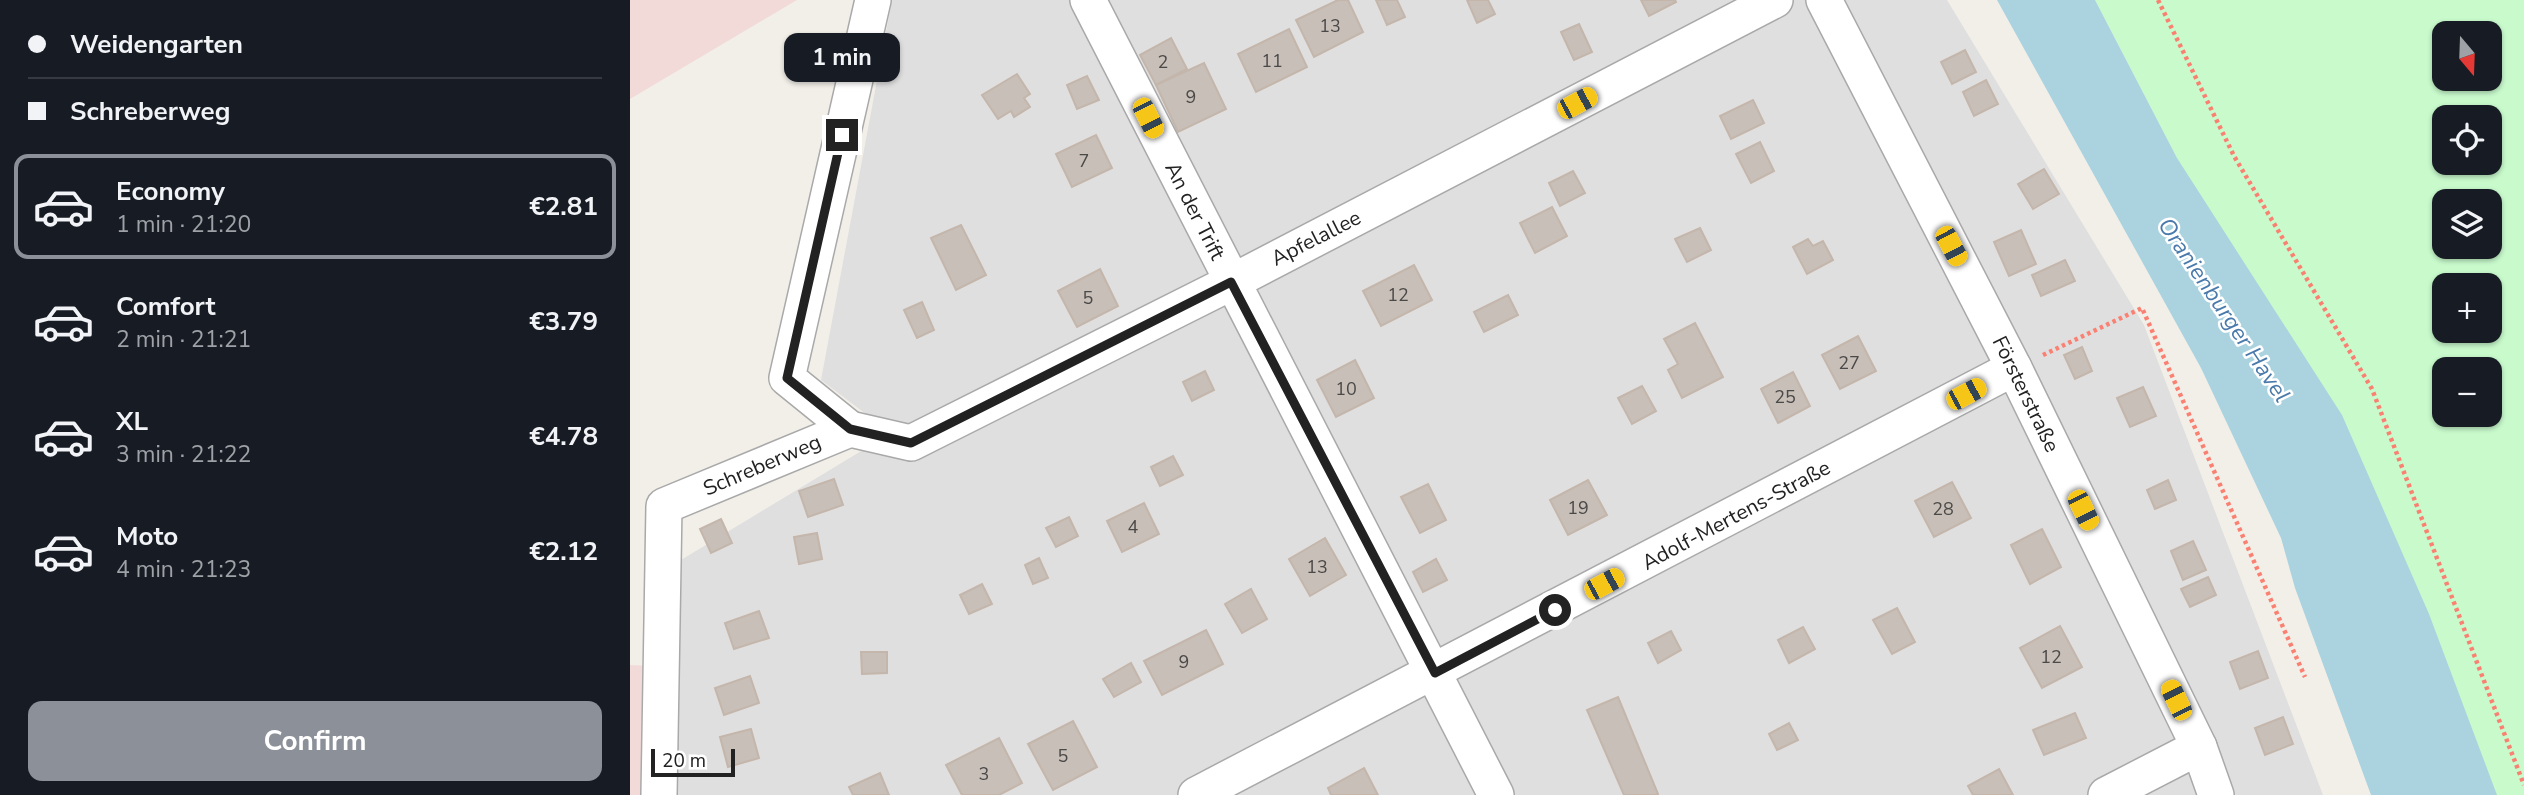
<!DOCTYPE html>
<html lang="en">
<head>
<meta charset="utf-8">
<style>
  :root { --surface:#171b24; --page:#20242c; --text:#f1f3f6; --muted:#9ea1a6; --line:#363941; --accent:#8c9099 }
  body { margin:0; font-family:"Nunito Sans",sans-serif; background:var(--page); color:var(--text); height:100vh; display:flex; flex-direction:column; font-size:26px; white-space:nowrap }
  * { box-sizing:border-box; margin:0 }
  p { font-size:23px; color:var(--muted) }
  .icon { flex:none; width:38px; height:38px; fill:none; stroke:currentColor; stroke-width:2; stroke-linecap:round; stroke-linejoin:round }
  .map { position:relative; flex:1; overflow:hidden }
  .panel { display:flex; flex-direction:column; background:var(--surface); width:630px }
  .panel>* { flex:none }
  .banner { display:grid; align-content:center; height:154px; padding:0 28px; background:var(--surface) }
  .needle { width:46px; rotate:161deg }
  .tools { position:absolute; left:1802px; top:21px; display:grid; gap:14px }
  .tools a { display:grid; place-items:center; width:70px; height:70px; border-radius:14px; background:var(--surface); box-shadow:0 2px 5px #0004; font-size:35px }
  .scale { position:absolute; left:21px; bottom:18px; width:84px; box-sizing:border-box; padding-left:7px; border:4px solid #222; border-top:0; font-size:19px; line-height:24px; white-space:nowrap; color:#222; -webkit-text-stroke:5px #fff; paint-order:stroke }
  .end { position:absolute; width:32px; height:32px; margin:-16px; border:9px solid #222; background:#fff; box-shadow:0 0 0 4px #fff }
  .from { border-radius:50% }
  .bubble { position:absolute; height:49px; border-radius:14px; background:var(--surface); box-shadow:0 2px 5px #0004; font-size:23px; font-weight:700; line-height:49px; text-align:center }
  .car { position:absolute; width:21px; height:42px; margin:-21px -10px; border-radius:9px; box-shadow:0 0 5px 2px #0007; background:linear-gradient(#f5c518 24%,#345 0 40%,#f5c518 0 76%,#345 0 86%,#f5c518 0) }
  .banner b { display:flex; align-items:center; gap:24px; height:66px; font-size:26px }
  .banner b+b { border-top:2px solid var(--line) }
  .banner i { width:18px; height:18px; background:var(--text) }
  ul { padding:0; list-style:none }
  li { display:flex; align-items:center; gap:21px; height:105px; margin:0 14px 10px; padding:0 14px; border:4px solid transparent; border-radius:14px }
  li div { flex:1 }
  li b { display:block; font-size:26px }
  li em { font-style:normal; font-weight:700 }
  li.current { border-color:var(--accent) }
  li>.icon { width:63px; height:63px; stroke-width:1.5 }
  .action { display:flex; gap:14px; margin-top:auto; padding:14px 28px }
  .action a { flex:1; height:80px; border-radius:14px; background:var(--accent); color:#fff; font-size:28px; font-weight:700; line-height:80px; text-align:center }
  main { display:flex; flex:1; min-height:0 }
  .map>svg:first-child { display:block }
  .residential { fill:#e0dfdf }
  .commercial { fill:#f2dad9 }
  .park { fill:#c8facc; fill-rule:evenodd }
  .water { fill:#aad3df }
  .building { fill:#c7bfb8; stroke:#c4b6ab; stroke-width:2 }
  .lines { fill:none; stroke-linecap:round; stroke-linejoin:round }
  .minor-casing { stroke:#a9a9a9; stroke-width:38 }
  .path { stroke:#fa8072; stroke-width:4.5; stroke-dasharray:3.5 3.5; stroke-linecap:butt }
  .minor { stroke:#fff; stroke-width:35 }
  .route { stroke:#222; stroke-width:9 }
  .labels { text-anchor:middle; dominant-baseline:central; stroke-width:5; stroke-linejoin:round; paint-order:stroke }
  .number-label { font-size:18px; fill:#4b4948 }
  .street-label { font-size:21px; fill:#222; stroke:#fff }
  .water-label { font-size:23px; font-style:italic; fill:#4a7aab; stroke:#fff }
</style>
</head>
<body>
<main>
<section class="panel">
<div class="banner">
<b><i class="from"></i>Weidengarten</b>
<b><i></i>Schreberweg</b>
</div>
<ul>
<li class="current"><svg class="icon" aria-label="car" viewBox="0 0 24 24"><path d="M5 17H2v-5l4-1 3-4h7l3 4 3 1v5h-3M9 17h6M6 11h13"/><circle cx="7" cy="17" r="2"/><circle cx="17" cy="17" r="2"/></svg><div><b>Economy</b><p>1 min · 21:20</p></div><em>€2.81</em></li>
<li><svg class="icon" aria-label="car" viewBox="0 0 24 24"><path d="M5 17H2v-5l4-1 3-4h7l3 4 3 1v5h-3M9 17h6M6 11h13"/><circle cx="7" cy="17" r="2"/><circle cx="17" cy="17" r="2"/></svg><div><b>Comfort</b><p>2 min · 21:21</p></div><em>€3.79</em></li>
<li><svg class="icon" aria-label="car" viewBox="0 0 24 24"><path d="M5 17H2v-5l4-1 3-4h7l3 4 3 1v5h-3M9 17h6M6 11h13"/><circle cx="7" cy="17" r="2"/><circle cx="17" cy="17" r="2"/></svg><div><b>XL</b><p>3 min · 21:22</p></div><em>€4.78</em></li>
<li><svg class="icon" aria-label="car" viewBox="0 0 24 24"><path d="M5 17H2v-5l4-1 3-4h7l3 4 3 1v5h-3M9 17h6M6 11h13"/><circle cx="7" cy="17" r="2"/><circle cx="17" cy="17" r="2"/></svg><div><b>Moto</b><p>4 min · 21:23</p></div><em>€2.12</em></li>
</ul>
<div class="action"><a>Confirm</a></div>
</section>
<div class="map">
<svg width="1894" height="795" viewBox="0 0 1894 795">
  <rect width="100%" height="100%" fill="#f2efe9"/>
  <path class="residential" d="M262,0H1317L1514,325L1693,795H43L51,560L261,433L191,380Z"/>
  <g class="commercial">
    <path d="M0,0H167L0,99Z"/>
    <path d="M0,665L22,666L18,795H0Z"/>
  </g>
  <path class="park" d="M1465,0H1894V795H1860L1547,158ZM1815,33H1860V79H1815ZM1815,117H1860V163H1815ZM1815,201H1860V247H1815ZM1815,285H1860V331H1815ZM1815,369H1860V415H1815Z"/>
  <path class="water" d="M1367,0H1465L1547,158L1712,415L1799,614L1867,795H1741L1665,588L1651,538L1571,368Z"/>
  <g class="building">
    <path d="M708,0H718L733,32L684,57L666,20Z"/>
    <path d="M746,0H767L775,17L757,25Z"/>
    <path d="M837,0H858L865,14L847,23Z"/>
    <path d="M1011,0H1045L1046,2L1019,16Z"/>
    <path d="M949,24L962,52L944,60L931,32Z"/>
    <path d="M659,29L677,67L626,92L608,54Z"/>
    <path d="M541,38L557,69L526,85L510,55Z"/>
    <path d="M1335,50L1346,72L1322,84L1311,62Z"/>
    <path d="M574,63L596,109L548,132L526,85Z"/>
    <path d="M387,74L400,94L394,98L400,107L384,117L381,111L368,119L352,95Z"/>
    <path d="M457,76L469,100L447,109L437,85Z"/>
    <path d="M1356,80L1368,104L1344,116L1333,92Z"/>
    <path d="M1123,100L1134,123L1101,139L1090,116Z"/>
    <path d="M466,135L482,168L442,187L426,154Z"/>
    <path d="M1130,142L1144,171L1121,183L1106,154Z"/>
    <path d="M1414,169L1429,194L1403,209L1388,184Z"/>
    <path d="M943,171L955,193L930,206L919,183Z"/>
    <path d="M922,207L937,236L905,253L890,223Z"/>
    <path d="M331,225L356,275L326,290L301,238Z"/>
    <path d="M1070,228L1081,250L1057,262L1045,239Z"/>
    <path d="M1391,230L1406,264L1379,276L1364,242Z"/>
    <path d="M1178,239L1183,246L1193,241L1203,260L1177,274L1163,247Z"/>
    <path d="M1435,260L1445,281L1411,296L1402,275Z"/>
    <path d="M784,265L802,300L751,326L733,291Z"/>
    <path d="M470,269L488,306L447,327L428,291Z"/>
    <path d="M878,295L888,315L854,332L844,312Z"/>
    <path d="M292,302L304,330L287,338L274,310Z"/>
    <path d="M1065,323L1093,377L1052,398L1038,370L1048,364L1034,339Z"/>
    <path d="M1228,336L1246,371L1210,389L1192,355Z"/>
    <path d="M1452,347L1462,371L1445,379L1434,355Z"/>
    <path d="M725,360L744,398L706,417L687,380Z"/>
    <path d="M575,371L584,390L562,401L553,382Z"/>
    <path d="M1163,372L1180,406L1148,423L1131,389Z"/>
    <path d="M1012,386L1026,411L1002,424L988,398Z"/>
    <path d="M1513,387L1526,416L1500,427L1487,398Z"/>
    <path d="M543,456L553,475L530,486L521,467Z"/>
    <path d="M204,479L213,505L178,517L169,491Z"/>
    <path d="M958,480L977,515L938,535L920,500Z"/>
    <path d="M1538,480L1546,500L1525,509L1517,490Z"/>
    <path d="M1322,482L1341,518L1304,537L1285,501Z"/>
    <path d="M798,484L816,520L790,533L771,497Z"/>
    <path d="M514,503L529,534L492,552L477,521Z"/>
    <path d="M439,517L448,536L426,547L416,528Z"/>
    <path d="M91,519L102,543L81,553L70,529Z"/>
    <path d="M1412,529L1431,567L1400,584L1381,545Z"/>
    <path d="M187,533L192,559L169,564L164,537Z"/>
    <path d="M695,538L716,575L680,596L659,559Z"/>
    <path d="M1563,541L1576,570L1553,580L1541,551Z"/>
    <path d="M409,558L418,578L403,584L395,565Z"/>
    <path d="M806,559L817,580L793,592L783,572Z"/>
    <path d="M1578,577L1586,595L1560,607L1551,589Z"/>
    <path d="M352,584L362,604L339,614L330,595Z"/>
    <path d="M621,589L637,619L612,633L595,604Z"/>
    <path d="M1267,608L1285,642L1262,654L1243,620Z"/>
    <path d="M129,611L139,638L104,649L95,623Z"/>
    <path d="M1430,626L1452,667L1412,688L1390,648Z"/>
    <path d="M1173,627L1185,649L1159,663L1148,640Z"/>
    <path d="M576,630L593,664L532,695L514,661Z"/>
    <path d="M1041,631L1051,650L1028,663L1018,643Z"/>
    <path d="M1628,651L1638,678L1610,689L1600,662Z"/>
    <path d="M231,652H257V673L232,674Z"/>
    <path d="M501,663L511,682L484,697L473,679Z"/>
    <path d="M120,676L129,703L94,715L85,688Z"/>
    <path d="M988,697L1028,794L1025,795H994L957,710Z"/>
    <path d="M1445,713L1456,738L1414,755L1403,730Z"/>
    <path d="M1653,717L1663,744L1635,755L1625,728Z"/>
    <path d="M443,721L467,767L423,790L398,744Z"/>
    <path d="M1159,723L1168,740L1147,750L1139,734Z"/>
    <path d="M121,729L129,758L98,767L90,737Z"/>
    <path d="M369,738L392,783L369,795H332L316,765Z"/>
    <path d="M734,768L748,795H701L698,788Z"/>
    <path d="M1369,769L1383,795H1343L1338,786Z"/>
    <path d="M250,773L259,795H223L219,787Z"/>
  </g>
  <g class="lines">
    <defs>
      <g id="minor">
        <path d="M458,0L866,795"/>
        <path d="M1194,0L1384,368L1569,747L1586,795"/>
        <path d="M220,429L281,443L602,282L1145,0"/>
        <path d="M29,795L34,506L220,429L157,378L243,0"/>
        <path d="M566,795L1384,368"/>
        <path d="M1476,795L1569,747"/>
      </g>
    </defs>
    <use href="#minor" class="minor-casing"/>
    <g class="path">
      <path d="M1528,0L1604,156L1742,389L1894,785"/>
      <path d="M1413,355L1512,308L1675,677"/>
    </g>
    <use href="#minor" class="minor"/>
  </g>
  <g class="lines">
    <path class="route" d="M212,135L157,378L220,429L281,443L601,282L805,673L925,610"/>
  </g>
  <g class="labels">
    <g class="number-label">
      <text x="700" y="26">13</text>
      <text x="642" y="61">11</text>
      <text x="533" y="62">2</text>
      <text x="561" y="97">9</text>
      <text x="454" y="161">7</text>
      <text x="768" y="295">12</text>
      <text x="458" y="298">5</text>
      <text x="1219" y="363">27</text>
      <text x="716" y="389">10</text>
      <text x="1155" y="397">25</text>
      <text x="948" y="508">19</text>
      <text x="1313" y="509">28</text>
      <text x="503" y="527">4</text>
      <text x="687" y="567">13</text>
      <text x="1421" y="657">12</text>
      <text x="554" y="662">9</text>
      <text x="433" y="756">5</text>
      <text x="354" y="774">3</text>
    </g>
    <g class="street-label">
      <text transform="translate(565 211) rotate(63)">An der Trift</text>
      <text transform="translate(686 238) rotate(-27)">Apfelallee</text>
      <text transform="translate(1396 394) rotate(64)">Försterstraße</text>
      <text transform="translate(132 465) rotate(-23)">Schreberweg</text>
      <text transform="translate(1106 515) rotate(-28)">Adolf-Mertens-Straße</text>
    </g>
    <g class="water-label">
      <text transform="translate(1594 310) rotate(56)">Oranienburger Havel</text>
    </g>
  </g>
</svg>
<div class="tools">
<a><svg class="needle" viewBox="-14 -14 28 28"><path d="M0-13l5 13h-10z" fill="#e53935"/><path d="M0 13l5-13h-10z" fill="#9ea1a6"/></svg></a>
<a><svg class="icon" aria-label="locate" viewBox="0 0 24 24"><circle cx="12" cy="12" r="6"/><path d="M12 2v4M12 18v4M2 12h4M18 12h4"/></svg></a>
<a><svg class="icon" aria-label="layers" viewBox="0 0 24 24"><path d="M12 4l9 5-9 5-9-5zM3 14l9 5 9-5"/></svg></a>
<a>+</a>
<a>−</a>
</div>
<div class="scale">20 m</div>
<i class="end from" style="left:925px;top:610px"></i>
<i class="end" style="left:212px;top:135px"></i>
<div class="bubble" style="left:154px;top:33px;width:116px">1 min</div>
<i class="car" style="left:947px;top:103px;rotate:62deg"></i>
<i class="car" style="left:518px;top:118px;rotate:153deg"></i>
<i class="car" style="left:1321px;top:246px;rotate:152deg"></i>
<i class="car" style="left:1336px;top:394px;rotate:62deg"></i>
<i class="car" style="left:1453px;top:510px;rotate:154deg"></i>
<i class="car" style="left:974px;top:584px;rotate:62deg"></i>
<i class="car" style="left:1546px;top:700px;rotate:334deg"></i>
</div>
</main>
</body>
</html>
